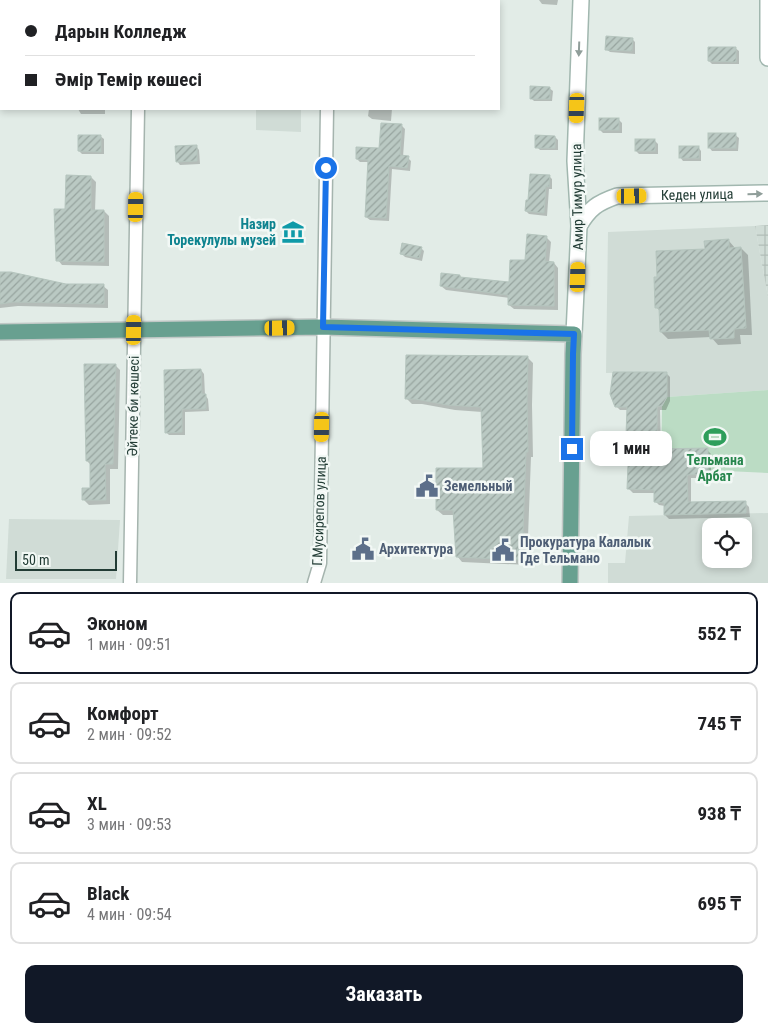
<!DOCTYPE html>
<html lang="ru">
<head>
<meta charset="utf-8">
<style>
  :root { --surface:#fff; --page:#f6f6f6; --text:#202124; --muted:#757577; --line:#e0e0e0; --accent:#111827 }
  body { margin:0; font-family:"Roboto Condensed",sans-serif; background:var(--page); color:var(--text); height:100vh; display:flex; flex-direction:column; font-size:19px; white-space:nowrap }
  * { box-sizing:border-box; margin:0 }
  p { font-size:16px; color:var(--muted) }
  .icon { flex:none; width:28px; height:28px; fill:none; stroke:currentColor; stroke-width:2; stroke-linecap:round; stroke-linejoin:round }
  .map { position:relative; height:583px; overflow:hidden }
  .drawer { display:flex; flex-direction:column; background:var(--surface); flex:1 }
  .drawer>* { flex:none }
  .hud { position:absolute; left:0px; top:0px; width:500px; height:110px; box-shadow:0 2px 8px #0003; display:grid; align-content:center; height:110px; padding:0 25px; background:var(--surface) }
  .controls { position:absolute; left:702px; top:518px; display:grid; gap:10px }
  .controls a { display:grid; place-items:center; width:50px; height:50px; border-radius:10px; background:var(--surface); box-shadow:0 2px 8px #0003; font-size:25px }
  .scale { position:absolute; left:15px; bottom:12px; width:102px; box-sizing:border-box; padding-left:5px; border:2px solid #223c35; border-top:0; font-size:14px; line-height:18px; white-space:nowrap; color:#223c35; -webkit-text-stroke:4px #f2f8f5; paint-order:stroke }
  .end { position:absolute; width:22px; height:22px; margin:-11px; border:6px solid #1a73e8; background:#fff; box-shadow:0 0 0 2px #fff }
  .from { border-radius:50% }
  .bubble { position:absolute; height:35px; border-radius:10px; background:var(--surface); box-shadow:0 2px 8px #0003; font-size:16px; font-weight:700; line-height:35px; text-align:center }
  .car { position:absolute; width:15px; height:30px; margin:-15px -8px; border-radius:6px; box-shadow:0 0 4px 1px #0007; background:linear-gradient(#f5c518 24%,#345 0 40%,#f5c518 0 76%,#345 0 86%,#f5c518 0) }
  .hud b { display:flex; align-items:center; gap:18px; height:48px; font-size:19px }
  .hud b+b { border-top:1px solid var(--line) }
  .hud i { width:12px; height:12px; background:var(--text) }
  ul { padding:9px 0 0; list-style:none }
  li { display:flex; align-items:center; gap:15px; height:82px; margin:0 10px 8px; padding:0 15px; border:2px solid var(--line); border-radius:10px }
  li div { flex:1 }
  li b { display:block; font-size:19px }
  li em { font-style:normal; font-weight:700 }
  li.current { border-color:var(--accent) }
  li>.icon { width:45px; height:45px; stroke-width:1.5 }
  .button { display:flex; gap:10px; margin-top:auto; padding:10px 25px }
  .button a { flex:1; height:58px; border-radius:10px; background:var(--accent); color:#fff; font-size:20px; font-weight:700; line-height:58px; text-align:center }
  .map>svg:first-child { display:block }
  .built { fill:#d0dcd6; fill-rule:evenodd }
  .industrial { fill:url(#industrial-grid) }
  .garden { fill:#bbdcc4 }
  .shadow { fill:#0003 }
  .building { fill:url(#building-hatch); stroke:#b5c5be }
  .lines { fill:none; stroke-linecap:round; stroke-linejoin:round }
  .street-casing { stroke:#a5b4ae; stroke-width:15 }
  .secondary-casing { stroke:#a1b7af; stroke-width:18 }
  .primary-casing { stroke:#c1c8c6; stroke-width:18 }
  .street { stroke:#fff; stroke-width:12 }
  .secondary { stroke:#fff; stroke-width:15 }
  .primary { stroke:#68a090; stroke-width:15 }
  .oneway { fill:#909e9a }
  .route { stroke:#1a73e8; stroke-width:6 }
  .labels { text-anchor:middle; dominant-baseline:central; stroke-width:5; stroke-linejoin:round; paint-order:stroke }
  .street-label { font-size:14px; fill:#223c35; stroke:#f2f8f5 }
  .culture-label { font-size:14px; font-weight:bold; fill:#0d838f; stroke:#f2f8f5; text-anchor:end }
  .leisure-label { font-size:14px; font-weight:bold; fill:#27864d; stroke:#f2f8f5 }
  .service-label { font-size:14px; font-weight:bold; fill:#4e5e75; stroke:#f2f8f5; text-anchor:start }
</style>
</head>
<body>
<div class="map">
<svg width="768" height="583" viewBox="0 0 768 583">
  <defs>
    <pattern id="industrial-grid" width="8" height="8" patternUnits="userSpaceOnUse" patternTransform="scale(1.25)"><rect width="8" height="8" fill="#d0dcd6"/><path d="M0 4h8M4 0v8" fill="none" stroke="#b2beb8"/></pattern>
    <pattern id="building-hatch" width="6" height="6" patternUnits="userSpaceOnUse" patternTransform="scale(1.25)"><rect width="6" height="6" fill="#bac9c3"/><path d="M-1 1l2-2M0 6l6-6M5 7l2-2" fill="none" stroke="#97a49f"/></pattern>
  </defs>
  <rect width="100%" height="100%" fill="#e2ece7"/>
  <g class="built">
    <path d="M256,109H301V132L256,130Z"/>
    <path d="M755,226L768,297V390L667,397V372L606,373L608,232Z"/>
    <path d="M768,513V583H608V563H625L629,516ZM744,526V559H711V526Z"/>
    <path d="M9,519L120,520L116,579H6Z"/>
  </g>
  <path class="industrial" d="M768,225V297L755,226Z"/>
  <path class="garden" d="M768,390V473L661,468L662,406L667,397Z"/>
  <g class="shadow">
    <path d="M79,0H115L79,1Z"/>
    <path d="M539,0H558L557,5L542,4Z"/>
    <path d="M632,39L635,42V54L610,52L606,49Z"/>
    <path d="M735,48L739,51V64H712L709,61Z"/>
    <path d="M549,88L553,91L552,101H534L531,98Z"/>
    <path d="M78,109H105V114H81Z"/>
    <path d="M369,109H392L391,121L372,119L368,116Z"/>
    <path d="M618,119L622,123V133H603L600,130Z"/>
    <path d="M401,125L405,129L403,157L408,158L411,161L410,171L392,169L389,221L370,220L366,217L369,162H360L357,159L381,149Z"/>
    <path d="M735,135L739,138L738,151H712L709,147Z"/>
    <path d="M100,136L104,139V154H82L79,151Z"/>
    <path d="M555,137L558,140V150H540L537,147Z"/>
    <path d="M654,140L658,144V154H639L636,151Z"/>
    <path d="M196,146L199,150L200,164L180,165L177,161Z"/>
    <path d="M698,147L701,151V161H683L680,157Z"/>
    <path d="M549,176L552,179V189H549L547,216L529,214L526,211L529,201Z"/>
    <path d="M91,177L96,182L95,211H104L109,216V266L62,265L58,260L66,211Z"/>
    <path d="M546,237L551,242L549,263H554L558,268V310L514,309L509,305L510,298L446,290L441,286L460,276L462,278L510,283Z"/>
    <path d="M729,241L735,248H741L748,255L752,335H740L741,344L718,345L711,337L668,339L661,332L660,311L656,307L706,250Z"/>
    <path d="M421,248L424,251L422,261L405,257L402,254Z"/>
    <path d="M0,273L66,285L103,286L108,290V308L18,306L0,308Z"/>
    <path d="M527,357L533,363L532,405L533,457H531L528,537L529,538V565L462,562L457,556L455,515H443L437,510L485,470L482,412L455,410L422,404H412L406,398Z"/>
    <path d="M115,365L120,370L118,469H110V504L89,505L83,499L92,489V466L87,461Z"/>
    <path d="M201,370L204,374L205,395L208,399L209,411L185,412V435H169L166,432Z"/>
    <path d="M666,373L670,377V401L666,410H660L661,450H707L711,454V478H691V503H745L749,507L750,517L669,519L665,515V506L659,505L655,501V493H633L629,489L630,468L626,464L628,410H620L616,406Z"/>
  </g>
  <g class="building">
    <path d="M606,36L633,38L632,51L605,50Z"/>
    <path d="M708,47H736V62L708,61Z"/>
    <path d="M530,86L550,87V99H530Z"/>
    <rect x="599" y="118" width="20" height="12"/>
    <path d="M381,123L402,124L400,155L409,156L407,168L389,166L386,218L365,217L368,160L356,159V147L379,148Z"/>
    <rect x="708" y="133" width="28" height="15"/>
    <path d="M78,135H101V152L78,151Z"/>
    <path d="M535,135L555,136V148H535Z"/>
    <rect x="635" y="139" width="20" height="12"/>
    <path d="M197,145V161L176,162L175,146Z"/>
    <rect x="679" y="146" width="20" height="12"/>
    <path d="M530,174L550,175L549,187L546,186L544,213L525,211L526,200H528Z"/>
    <path d="M66,175L91,176V210H104V262L56,261L54,209H65Z"/>
    <path d="M527,234L547,236L545,261L554,262V306L508,305V295L440,286L441,273L460,275V277L509,282L510,260H525Z"/>
    <path d="M729,239V248L741,247L746,328L734,329V338L710,339L709,330L660,332L659,308H655L654,277H657L656,251L705,249L704,241Z"/>
    <path d="M402,243L422,247L419,258L400,254Z"/>
    <path d="M0,272H11L66,284H104V304L13,302L0,304Z"/>
    <path d="M406,355L528,356L527,399L528,452H526L523,532H524V560L456,557L453,510H436V468H483L481,407L448,405L415,399H405Z"/>
    <path d="M84,364H116L113,464H105L106,500H82V488H90V461H86Z"/>
    <path d="M201,369L202,394H206V409H182V432L165,433L164,370Z"/>
    <path d="M613,372H667V397L662,406H657V449L708,448V474L687,475L688,502L746,501V513L664,515V503L654,502V490L627,489L628,465H625L627,407H615L610,394Z"/>
  </g>
  <g class="lines">
    <defs>
      <g id="street">
        <path d="M140,1V0"/>
        <path d="M329,1V0"/>
        <path d="M130,583L138,109"/>
        <path d="M314,583L320,563L327,109"/>
      </g>
      <g id="secondary">
        <path d="M768,0V58"/>
        <path id="s1" d="M579,226C590,208 597,203 617,196L768,193"/>
        <path d="M574,334L579,226L575,161L581,0"/>
      </g>
      <path id="primary" d="M0,332L323,327L574,334L573,354L570,583"/>
    </defs>
    <use href="#street" class="street-casing"/>
    <use href="#secondary" class="secondary-casing"/>
    <use href="#primary" class="primary-casing"/>
    <use href="#street" class="street"/>
    <use href="#secondary" class="secondary"/>
    <use href="#primary" class="primary"/>
  </g>
  <defs><path id="oneway-solid" d="M-6-.8H1V-3.2L6.5 0L1 3.2V.8H-6Z" transform="scale(1.25)"/></defs>
  <g class="oneway">
    <use href="#oneway-solid" transform="translate(579 49) rotate(92)"/>
    <use href="#oneway-solid" transform="translate(755 194) rotate(-1)"/>
  </g>
  <g class="lines">
    <path class="route" d="M326,168L323,327L574,334L573,354L572,449"/>
  </g>
  <defs>
    <symbol id="museum-bare" viewBox="-9 -9 18 18"><path d="M0-6L6-3V-2H-6V-3ZM-5-1h2V3h-2ZM-1-1h2V3h-2ZM3-1h2V3H3ZM-6 4H6V6H-6Z" fill="#0f9aa8" stroke="#f2f8f5" stroke-width="2.5" paint-order="stroke"/></symbol>
    <symbol id="stadium-bare" viewBox="-9 -9 18 18"><path d="M0-5a6.5 5 0 1 0 0 10a6.5 5 0 1 0 0-10ZM-3.5-1.8h7v3.6h-7Z" fill="#2e9e5b" stroke="#f2f8f5" stroke-width="2.5" paint-order="stroke"/></symbol>
    <symbol id="civic-bare" viewBox="-9 -9 18 18"><path d="M-.6-6.5H3V-4.5H.6V-3L4-1V1h2V6H-6V1h2V-1L-.6-3ZM-1.2 2.5V6h2.4V2.5Z" fill="#5c6f8a" stroke="#f2f8f5" stroke-width="2.5" paint-order="stroke"/></symbol>
  </defs>
  <g fill-rule="evenodd">
    <use href="#museum-bare" x="277" y="216" width="32" height="32"/>
    <use href="#stadium-bare" x="699" y="421" width="32" height="32"/>
    <use href="#civic-bare" x="411" y="470" width="32" height="32"/>
    <use href="#civic-bare" x="347" y="533" width="32" height="32"/>
    <use href="#civic-bare" x="487" y="534" width="32" height="32"/>
  </g>
  <g class="labels">
    <g class="street-label">
      <text stroke="none"><textPath href="#s1" startOffset="130">Кеден улица</textPath></text>
      <text transform="translate(577 197) rotate(-91)">Амир Тимур улица</text>
      <text transform="translate(133 406) rotate(-89)">Әйтеке би көшесі</text>
      <text transform="translate(319 511) rotate(-88)">Г.Мусирепов улица</text>
    </g>
    <g class="culture-label">
      <text x="276" y="224">Назир<tspan x="276" dy="16">Торекулулы музей</tspan></text>
    </g>
    <g class="leisure-label">
      <text x="715" y="460">Тельмана<tspan x="715" dy="16">Арбат</tspan></text>
    </g>
    <g class="service-label">
      <text x="444" y="486">Земельный</text>
      <text x="520" y="542">Прокуратура Калалык<tspan x="520" dy="16">Где Тельмано</tspan></text>
      <text x="379" y="549">Архитектура</text>
    </g>
  </g>
</svg>
<div class="controls">
<a><svg class="icon" aria-label="locate" viewBox="0 0 24 24"><circle cx="12" cy="12" r="6"/><path d="M12 2v4M12 18v4M2 12h4M18 12h4"/></svg></a>
</div>
<div class="scale">50 m</div>
<i class="end from" style="left:326px;top:168px"></i>
<i class="end" style="left:572px;top:449px"></i>
<div class="bubble" style="left:590px;top:431px;width:82px">1 мин</div>
<i class="car" style="left:577px;top:108px;rotate:182deg"></i>
<i class="car" style="left:632px;top:196px;rotate:89deg"></i>
<i class="car" style="left:136px;top:207px;rotate:1deg"></i>
<i class="car" style="left:578px;top:277px;rotate:2deg"></i>
<i class="car" style="left:280px;top:328px;rotate:89deg"></i>
<i class="car" style="left:134px;top:330px;rotate:1deg"></i>
<i class="car" style="left:322px;top:427px;rotate:181deg"></i>
<div class="hud">
<b><i class="from"></i>Дарын Колледж</b>
<b><i></i>Әмір Темір көшесі</b>
</div>
</div>
<section class="drawer">
<ul>
<li class="current"><svg class="icon" aria-label="car" viewBox="0 0 24 24"><path d="M5 17H2v-5l4-1 3-4h7l3 4 3 1v5h-3M9 17h6M6 11h13"/><circle cx="7" cy="17" r="2"/><circle cx="17" cy="17" r="2"/></svg><div><b>Эконом</b><p>1 мин · 09:51</p></div><em>552 ₸</em></li>
<li><svg class="icon" aria-label="car" viewBox="0 0 24 24"><path d="M5 17H2v-5l4-1 3-4h7l3 4 3 1v5h-3M9 17h6M6 11h13"/><circle cx="7" cy="17" r="2"/><circle cx="17" cy="17" r="2"/></svg><div><b>Комфорт</b><p>2 мин · 09:52</p></div><em>745 ₸</em></li>
<li><svg class="icon" aria-label="car" viewBox="0 0 24 24"><path d="M5 17H2v-5l4-1 3-4h7l3 4 3 1v5h-3M9 17h6M6 11h13"/><circle cx="7" cy="17" r="2"/><circle cx="17" cy="17" r="2"/></svg><div><b>XL</b><p>3 мин · 09:53</p></div><em>938 ₸</em></li>
<li><svg class="icon" aria-label="car" viewBox="0 0 24 24"><path d="M5 17H2v-5l4-1 3-4h7l3 4 3 1v5h-3M9 17h6M6 11h13"/><circle cx="7" cy="17" r="2"/><circle cx="17" cy="17" r="2"/></svg><div><b>Black</b><p>4 мин · 09:54</p></div><em>695 ₸</em></li>
</ul>
<div class="button"><a>Заказать</a></div>
</section>
</body>
</html>
